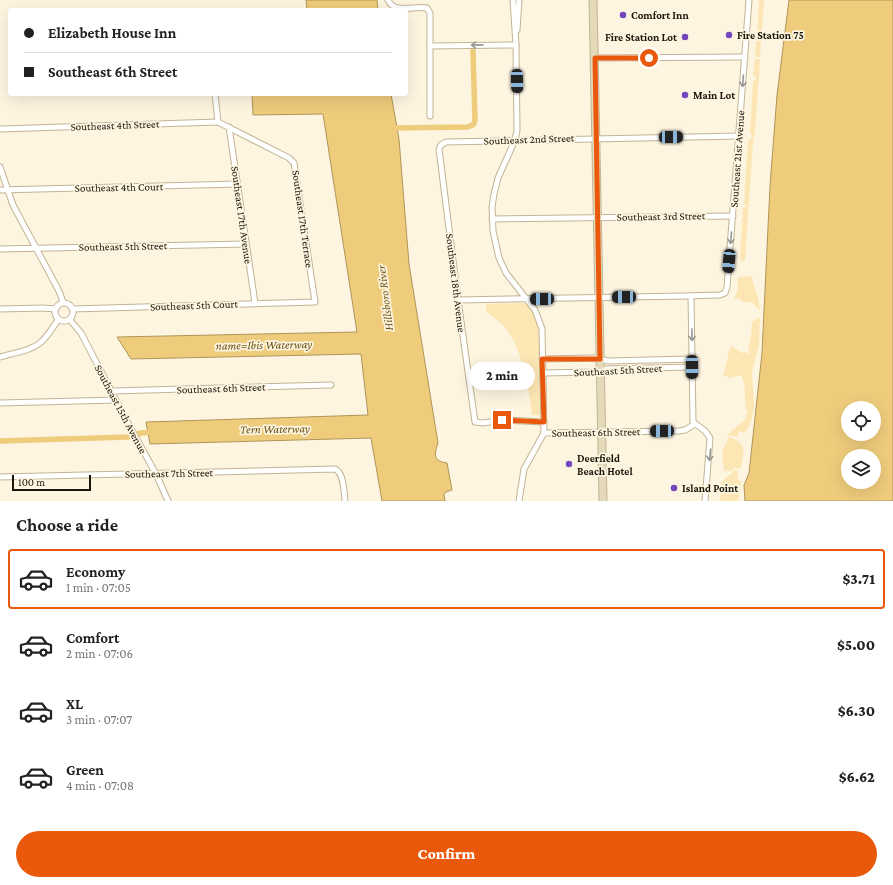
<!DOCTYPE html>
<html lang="en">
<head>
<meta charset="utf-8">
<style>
  :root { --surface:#fff; --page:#f6f6f6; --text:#222; --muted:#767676; --line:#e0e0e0; --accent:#ea580c }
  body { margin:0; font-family:"Crimson Pro",serif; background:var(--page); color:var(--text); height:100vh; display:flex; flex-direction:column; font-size:15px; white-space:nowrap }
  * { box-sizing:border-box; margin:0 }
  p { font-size:13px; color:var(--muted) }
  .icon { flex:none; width:22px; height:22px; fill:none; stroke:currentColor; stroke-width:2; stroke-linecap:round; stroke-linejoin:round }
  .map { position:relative; height:501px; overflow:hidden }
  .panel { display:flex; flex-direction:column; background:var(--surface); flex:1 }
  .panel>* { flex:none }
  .guide { position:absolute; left:8px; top:8px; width:400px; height:88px; border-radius:4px; box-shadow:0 4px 16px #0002; display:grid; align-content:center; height:88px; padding:0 16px; background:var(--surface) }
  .buttons { position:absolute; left:841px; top:401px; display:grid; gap:8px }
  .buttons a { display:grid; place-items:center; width:40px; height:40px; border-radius:50%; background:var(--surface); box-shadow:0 4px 16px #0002; font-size:20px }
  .scale { position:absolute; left:12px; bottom:10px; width:79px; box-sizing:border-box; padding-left:4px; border:2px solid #1b160a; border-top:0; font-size:11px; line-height:14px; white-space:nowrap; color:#1b160a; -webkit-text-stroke:3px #fef5e1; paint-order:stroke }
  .end { position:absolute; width:18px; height:18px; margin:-9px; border:5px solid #ea580c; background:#fff; box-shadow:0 0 0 2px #fff }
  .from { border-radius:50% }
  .bubble { position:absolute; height:28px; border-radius:14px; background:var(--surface); box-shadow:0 4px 16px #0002; font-size:13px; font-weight:800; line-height:28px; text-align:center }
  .car { position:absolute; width:12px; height:24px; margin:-12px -6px; border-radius:5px; box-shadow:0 0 3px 1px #0007; background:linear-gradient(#222 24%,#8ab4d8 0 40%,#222 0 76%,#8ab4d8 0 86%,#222 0) }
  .guide b { display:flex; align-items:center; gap:14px; height:38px; font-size:15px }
  .guide b+b { border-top:1px solid var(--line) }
  .guide i { width:10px; height:10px; background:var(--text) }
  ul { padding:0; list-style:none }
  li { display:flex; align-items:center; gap:12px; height:60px; margin:0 8px 6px; padding:0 8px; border:2px solid transparent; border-radius:4px }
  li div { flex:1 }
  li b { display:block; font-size:15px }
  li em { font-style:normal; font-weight:800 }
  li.current { border-color:var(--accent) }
  li>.icon { width:36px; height:36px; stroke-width:1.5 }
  h2 { padding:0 16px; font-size:18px; line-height:48px }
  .button { display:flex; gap:8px; margin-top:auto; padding:8px 16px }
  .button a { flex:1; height:46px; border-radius:24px; background:var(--accent); color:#fff; font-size:16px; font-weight:800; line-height:46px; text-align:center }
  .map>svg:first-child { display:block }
  .green { fill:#fce6b3 }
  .water { fill:#efcc7c; stroke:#af955a; fill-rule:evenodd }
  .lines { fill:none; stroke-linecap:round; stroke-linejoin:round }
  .canal { stroke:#efcc7c; stroke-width:5.5 }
  .street-casing { stroke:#c2b494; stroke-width:7 }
  .secondary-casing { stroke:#c2b494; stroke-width:9 }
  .street { stroke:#fff; stroke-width:5 }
  .secondary { stroke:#e4d9b9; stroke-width:7 }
  .oneway { stroke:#989691 }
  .route { stroke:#ea580c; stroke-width:5 }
  .poi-dot { fill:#7346be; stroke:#fef5e1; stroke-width:1.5 }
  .labels { text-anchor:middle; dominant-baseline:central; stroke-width:3.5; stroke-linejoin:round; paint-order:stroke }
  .poi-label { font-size:11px; font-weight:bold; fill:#1b160a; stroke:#fef5e1; text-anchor:start }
  .street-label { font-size:11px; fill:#1b160a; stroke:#fef5e1 }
  .water-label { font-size:12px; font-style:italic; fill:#6a5316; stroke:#fef5e1 }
</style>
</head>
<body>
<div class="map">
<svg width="893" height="501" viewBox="0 0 893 501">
  <rect width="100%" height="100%" fill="#fef5e1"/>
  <g class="green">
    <path d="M759,0H764L760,57H755L756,41H760L757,38Z"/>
    <path d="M755,59H760C759,68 760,78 758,87L755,133L753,142L745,260L741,262L740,257L743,208L747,206L744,204L748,141L753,136L750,133L753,81L757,79L753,75Z"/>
    <path d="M751,276L758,298L760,311L752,302H743L740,299L734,298L738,290V278L739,277Z"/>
    <path d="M523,303C534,306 537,322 539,332L540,415H532C529,389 522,345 503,325C498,320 492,316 486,312V304Z"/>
    <path d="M760,317L759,345L752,372L754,405L752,419L747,430L743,433L739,431L737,437L727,435L747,418L745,415L748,412C742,402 748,388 741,375L729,378L727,376L723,377L730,348L732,346L742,353L746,352L747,354L749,353L748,351L751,335L752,322Z"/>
    <path d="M728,437C748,442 744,452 741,468H735L730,472L728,470L724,472C724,464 721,457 723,449C725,444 728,442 728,437Z"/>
    <path d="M735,470L738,471L737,478L741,483L738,501H720L721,493L725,490L720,483Z"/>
  </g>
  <g class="water">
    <path d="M306,0H377L378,10H307Z"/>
    <path d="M789,0H893V501H745L744,485L749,473L762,353L770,186L777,95ZM848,408H874V434H848ZM848,456H874V482H848Z"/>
    <path d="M252,94H391L399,139L409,264L438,443C434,455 433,461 447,463L452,490L446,492L444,494L445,501H382L371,438L150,444L146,422L368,415L361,354L131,359L117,337L357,332L323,114L253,115Z"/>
  </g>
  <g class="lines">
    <g class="canal">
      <path d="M390,128L467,127L473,125L475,121L473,51"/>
      <path d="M0,441L128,437L141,433L155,432"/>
    </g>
    <defs>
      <g id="street">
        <path d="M388,0C395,15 414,5 427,8L430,13V116"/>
        <path d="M513,0L516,45L517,130L515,140L498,178L494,194L492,207L493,231L499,258L506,273L535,310L542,329L544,433L524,469L519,501"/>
        <path d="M517,30L519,0"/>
        <path d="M430,46L516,45"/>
        <path d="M595,58L745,57"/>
        <path d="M215,94L218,122"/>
        <path d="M229,127L255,303"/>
        <path d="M0,129L218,122L289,158L294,163L315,302L72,309"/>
        <path d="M0,167L13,205L59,291L63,302"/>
        <path d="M0,190L237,184"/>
        <path d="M492,219L733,216"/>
        <path d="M0,249L246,244"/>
        <path d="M691,296L693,422L705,431L710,438L705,501"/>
        <path d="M458,300L686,296L720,295L725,293L727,287L749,0"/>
        <circle cx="64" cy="312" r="9"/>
        <path d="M0,309L43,308L56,309"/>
        <path d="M70,320L81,333L131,429L156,474L168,501"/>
        <path d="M0,357C13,353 31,351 41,342C48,336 53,327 58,320"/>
        <path d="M542,359L595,358L608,361L692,359"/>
        <path d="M543,373L594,372L607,369L692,367"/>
        <path d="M112,391L331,385"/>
        <path d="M0,403L116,400"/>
        <path d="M544,422L502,420L483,423L475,422L458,300L439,149L441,145L446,142L739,136"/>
        <path d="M544,433L679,431L685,430L695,424"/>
        <path d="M0,477L335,469C344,473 344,492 345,501"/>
      </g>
      <path id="secondary" d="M593,0L603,501"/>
    </defs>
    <use href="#street" class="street-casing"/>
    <use href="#secondary" class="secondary-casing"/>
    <use href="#street" class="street"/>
    <use href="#secondary" class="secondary"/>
  </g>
  <defs><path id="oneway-shaft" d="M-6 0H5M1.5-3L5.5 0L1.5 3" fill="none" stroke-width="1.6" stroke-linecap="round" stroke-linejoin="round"/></defs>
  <g class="oneway">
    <use href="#oneway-shaft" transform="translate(477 45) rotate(179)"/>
    <use href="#oneway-shaft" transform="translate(743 81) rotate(94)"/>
    <use href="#oneway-shaft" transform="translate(731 238) rotate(94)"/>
    <use href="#oneway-shaft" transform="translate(692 335) rotate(89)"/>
    <use href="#oneway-shaft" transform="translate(710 455) rotate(96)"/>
  </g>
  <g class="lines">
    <path class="route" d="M502,420L544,422L542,359H600L595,58H649"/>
  </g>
  <g class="poi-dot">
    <circle cx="623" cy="15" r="4"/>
    <circle cx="729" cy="35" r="4"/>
    <circle cx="685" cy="37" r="4"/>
    <circle cx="685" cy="95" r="4"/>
    <circle cx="569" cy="464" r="4"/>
    <circle cx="674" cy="488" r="4"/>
  </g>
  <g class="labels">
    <g class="poi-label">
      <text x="631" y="15">Comfort Inn</text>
      <text x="737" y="35">Fire Station 75</text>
      <text x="677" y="37" text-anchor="end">Fire Station Lot</text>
      <text x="693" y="95">Main Lot</text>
      <text x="577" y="458">Deerfield<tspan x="577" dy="13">Beach Hotel</tspan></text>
      <text x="682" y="488">Island Point</text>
    </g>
    <g class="street-label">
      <text transform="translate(115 125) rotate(-2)">Southeast 4th Street</text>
      <text transform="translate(529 139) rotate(-2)">Southeast 2nd Street</text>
      <text transform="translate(737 159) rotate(-86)">Southeast 21st Avenue</text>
      <text transform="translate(119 187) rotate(-1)">Southeast 4th Court</text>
      <text transform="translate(242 215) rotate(82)">Southeast 17th Avenue</text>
      <text transform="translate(661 216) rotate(-1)">Southeast 3rd Street</text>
      <text transform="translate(303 219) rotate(82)">Southeast 17th Terrace</text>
      <text transform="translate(123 246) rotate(-1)">Southeast 5th Street</text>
      <text transform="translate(456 283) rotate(83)">Southeast 18th Avenue</text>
      <text transform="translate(194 305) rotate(-2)">Southeast 5th Court</text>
      <text transform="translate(618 370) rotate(-3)">Southeast 5th Street</text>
      <text transform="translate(221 388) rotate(-2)">Southeast 6th Street</text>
      <text transform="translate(121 409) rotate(62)">Southeast 15th Avenue</text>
      <text transform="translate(596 432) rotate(-1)">Southeast 6th Street</text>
      <text transform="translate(169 473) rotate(-1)">Southeast 7th Street</text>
    </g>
    <g class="water-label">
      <text transform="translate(385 298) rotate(-97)">Hillsboro River</text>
      <text transform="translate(264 345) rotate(-1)">name=Ibis Waterway</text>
      <text transform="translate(275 429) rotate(-1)">Tern Waterway</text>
    </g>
  </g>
</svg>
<div class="buttons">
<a><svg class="icon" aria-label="locate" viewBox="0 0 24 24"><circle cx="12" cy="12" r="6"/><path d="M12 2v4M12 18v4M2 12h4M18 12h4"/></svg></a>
<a><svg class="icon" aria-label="layers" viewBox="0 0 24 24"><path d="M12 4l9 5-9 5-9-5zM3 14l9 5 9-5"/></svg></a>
</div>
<div class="scale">100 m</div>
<i class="end from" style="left:649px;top:58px"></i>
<i class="end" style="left:502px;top:420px"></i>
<div class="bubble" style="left:469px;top:362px;width:66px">2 min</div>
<i class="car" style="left:517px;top:81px;rotate:179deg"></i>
<i class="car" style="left:671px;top:137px;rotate:89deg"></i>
<i class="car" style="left:729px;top:261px;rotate:185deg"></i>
<i class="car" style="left:624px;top:297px;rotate:269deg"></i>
<i class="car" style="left:542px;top:299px;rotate:269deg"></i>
<i class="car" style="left:692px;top:367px;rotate:180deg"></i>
<i class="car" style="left:662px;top:431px;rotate:269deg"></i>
<div class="guide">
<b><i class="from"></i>Elizabeth House Inn</b>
<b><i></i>Southeast 6th Street</b>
</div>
</div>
<section class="panel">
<h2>Choose a ride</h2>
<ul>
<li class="current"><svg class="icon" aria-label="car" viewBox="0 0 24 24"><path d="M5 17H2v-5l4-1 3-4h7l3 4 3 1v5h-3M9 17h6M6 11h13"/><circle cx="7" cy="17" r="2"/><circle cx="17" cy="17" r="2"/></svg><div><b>Economy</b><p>1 min · 07:05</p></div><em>$3.71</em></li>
<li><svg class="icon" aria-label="car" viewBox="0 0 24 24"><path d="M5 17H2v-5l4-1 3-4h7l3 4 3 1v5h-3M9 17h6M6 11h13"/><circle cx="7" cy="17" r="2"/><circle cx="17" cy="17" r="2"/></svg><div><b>Comfort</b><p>2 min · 07:06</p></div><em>$5.00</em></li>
<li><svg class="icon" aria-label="car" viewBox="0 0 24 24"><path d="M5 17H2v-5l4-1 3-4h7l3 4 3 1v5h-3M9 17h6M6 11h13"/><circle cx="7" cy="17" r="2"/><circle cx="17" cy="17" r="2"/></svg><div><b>XL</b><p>3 min · 07:07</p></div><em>$6.30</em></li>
<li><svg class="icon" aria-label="car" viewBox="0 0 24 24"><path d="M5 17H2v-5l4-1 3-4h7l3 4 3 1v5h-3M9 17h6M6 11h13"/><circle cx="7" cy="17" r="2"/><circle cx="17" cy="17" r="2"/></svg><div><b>Green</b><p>4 min · 07:08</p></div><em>$6.62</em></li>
</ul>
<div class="button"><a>Confirm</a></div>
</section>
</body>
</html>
